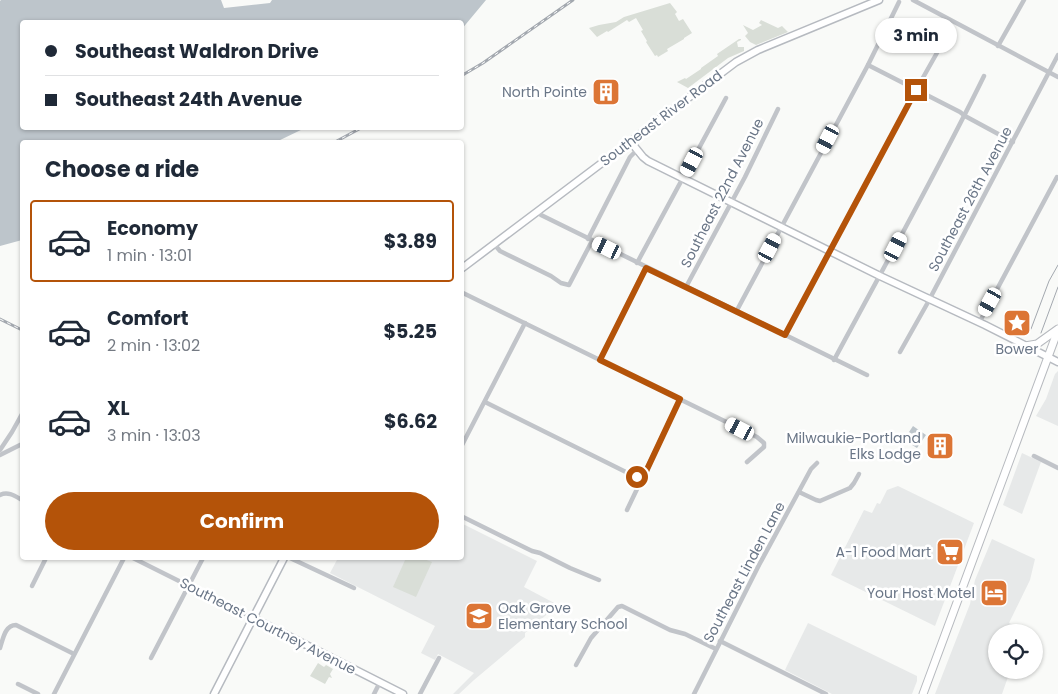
<!DOCTYPE html>
<html lang="en">
<head>
<meta charset="utf-8">
<style>
  :root { --surface:#fff; --page:#f6f6f7; --text:#1f2937; --muted:#747a83; --line:#e0e1e3; --accent:#b45309 }
  body { margin:0; font-family:Poppins,sans-serif; background:var(--page); color:var(--text); height:100vh; display:flex; flex-direction:column; font-size:19px; white-space:nowrap }
  * { box-sizing:border-box; margin:0 }
  p { font-size:16px; color:var(--muted) }
  .icon { flex:none; width:28px; height:28px; fill:none; stroke:currentColor; stroke-width:2; stroke-linecap:round; stroke-linejoin:round }
  .map { position:relative; flex:1; overflow:hidden }
  .details { position:absolute; left:20px; top:140px; width:444px; height:420px; display:flex; flex-direction:column; background:var(--surface); border-radius:5px; box-shadow:0 1px 4px #0004 }
  .details>* { flex:none }
  .hud { position:absolute; left:20px; top:20px; width:444px; height:110px; border-radius:5px; box-shadow:0 1px 4px #0004; display:grid; align-content:center; height:110px; padding:0 25px; background:var(--surface) }
  .buttons { position:absolute; left:988px; top:624px; display:grid; gap:10px }
  .buttons a { display:grid; place-items:center; width:55px; height:55px; border-radius:50%; background:var(--surface); box-shadow:0 1px 4px #0004; font-size:25px }
  .end { position:absolute; width:22px; height:22px; margin:-11px; border:6px solid #b45309; background:#fff; box-shadow:0 0 0 2px #fff }
  .from { border-radius:50% }
  .bubble { position:absolute; height:35px; border-radius:18px; background:var(--surface); box-shadow:0 1px 4px #0004; font-size:16px; font-weight:700; line-height:35px; text-align:center }
  .car { position:absolute; width:15px; height:30px; margin:-15px -8px; border-radius:6px; box-shadow:0 0 4px 1px #0007; background:linear-gradient(#fff 24%,#345 0 40%,#fff 0 76%,#345 0 86%,#fff 0) }
  .hud b { display:flex; align-items:center; gap:18px; height:48px; font-size:19px }
  .hud b+b { border-top:1px solid var(--line) }
  .hud i { width:12px; height:12px; background:var(--text) }
  ul { padding:0; list-style:none }
  li { display:flex; align-items:center; gap:15px; height:82px; margin:0 10px 8px; padding:0 15px; border:2px solid transparent; border-radius:5px }
  li div { flex:1 }
  li b { display:block; font-size:19px }
  li em { font-style:normal; font-weight:700 }
  li.on { border-color:var(--accent) }
  li>.icon { width:45px; height:45px; stroke-width:1.5 }
  h2 { padding:0 25px; font-size:22px; line-height:60px }
  .primary-button { display:flex; gap:10px; margin-top:auto; padding:10px 25px }
  .primary-button a { flex:1; height:58px; border-radius:30px; background:var(--accent); color:#fff; font-size:20px; font-weight:700; line-height:58px; text-align:center }
  .map>svg:first-child { display:block }
  .built { fill:#e7e9e9 }
  .green { fill:#d9ded7 }
  .water { fill:#bdc5cb }
  .lines { fill:none; stroke-linecap:round; stroke-linejoin:round }
  .secondary-casing { stroke:#b6bac0; stroke-width:9 }
  .primary-casing { stroke:#b7babf; stroke-width:9 }
  .street { stroke:#c1c4c9; stroke-width:4.5 }
  .secondary { stroke:#fff; stroke-width:6 }
  .primary { stroke:#fff; stroke-width:7 }
  .tram { stroke:#a3a8af; stroke-width:1 }
  .rail-casing { stroke:#a3a8af; stroke-width:3 }
  .rail { stroke:#fff; stroke-width:1; stroke-dasharray:4; stroke-linecap:butt }
  .route { stroke:#b45309; stroke-width:6 }
  .labels { text-anchor:middle; dominant-baseline:central; stroke-width:5; stroke-linejoin:round; paint-order:stroke }
  .poi-label { font-size:14px; fill:#6a7687; stroke:#fff; text-anchor:end }
  .street-label { font-size:14px; fill:#6a7687; stroke:#fff }
</style>
</head>
<body>
<div class="map">
<svg width="1058" height="694" viewBox="0 0 1058 694">
  <rect width="100%" height="100%" fill="#f9faf8"/>
  <g class="built">
    <path d="M1058,371V426L1036,416L1046,399L1055,374Z"/>
    <path d="M1022,453L1041,462L1022,514L1003,505Z"/>
    <path d="M898,486L974,523L935,626L831,575L864,510L872,513L877,503L880,504L887,490Z"/>
    <path d="M461,523L537,561L524,587L558,605L525,633V637L474,680L459,694H453L474,673L438,654L435,660L421,653L435,626L330,573L338,558H461Z"/>
    <path d="M992,539L1035,559L1030,580L1009,623L1028,632H996V670H1014L1010,678L1008,677L1002,694H935L970,604L975,580Z"/>
    <path d="M808,623L917,676V681L912,694H832L785,670Z"/>
  </g>
  <g class="green">
    <path d="M670,3L677,12L675,14L679,21L683,19L692,33L684,38V39L667,49L668,51L658,57L657,55L655,56L646,42L647,41L641,31L643,30L636,18L629,22L627,20L608,32L607,31L597,37L589,28L599,25L616,22L624,17Z"/>
    <path d="M761,20L778,28L782,26L788,32L756,45L750,42L745,36L748,33L743,25L753,30L762,25L759,23Z"/>
    <path d="M739,39H741V40L737,42L738,47H744V51L728,58L688,88L677,82L685,78L686,79L701,69V68L718,56L717,54Z"/>
    <path d="M406,558H421L432,562L416,597L393,587Z"/>
    <path d="M318,663L324,667L326,665L333,669L330,674L332,678L329,677L325,684L310,676Z"/>
  </g>
  <g class="water">
    <path d="M1,0H221L224,8L270,3L272,0H486L461,30V22H22V128H305L276,142H22V240L0,246V1Z"/>
    <path d="M913,426L926,435L917,448L909,443L914,435L909,432Z"/>
  </g>
  <g class="lines">
    <defs>
      <g id="secondary">
        <path d="M630,141L643,157L648,161L880,276L985,325L1058,362"/>
        <path d="M461,269L736,62L758,50L879,0"/>
        <path d="M253,618L403,694"/>
        <path d="M214,694L284,558"/>
      </g>
      <g id="primary">
        <path d="M1025,346L1037,344L1058,329"/>
        <path d="M923,694L1058,330"/>
      </g>
    </defs>
    <use href="#secondary" class="secondary-casing"/>
    <use href="#primary" class="primary-casing"/>
    <g class="street">
      <path d="M913,0L1058,77"/>
      <path d="M998,46L1024,0"/>
      <path d="M868,65L960,112L965,116L1013,142"/>
      <path d="M538,211L541,215L867,375"/>
      <path d="M588,239L630,157L637,150"/>
      <path d="M494,244L500,251L551,276L561,283L569,285L592,241"/>
      <path d="M637,263L726,98"/>
      <path d="M686,287L745,177L778,109"/>
      <path d="M461,292L757,437L764,443V447L747,462"/>
      <path d="M736,312L868,65L899,2"/>
      <path d="M979,323L1057,177"/>
      <path d="M785,335L916,90L938,51"/>
      <path d="M900,352L927,304L1058,55"/>
      <path d="M600,360L646,267"/>
      <path d="M834,360C885,265 937,172 984,76"/>
      <path d="M485,402L642,480"/>
      <path d="M461,447L525,323"/>
      <path d="M0,450L12,432L22,414"/>
      <path d="M0,455L22,444"/>
      <path d="M1034,456L1058,468"/>
      <path d="M799,492L816,500L820,501L850,488L854,483L859,474"/>
      <path d="M0,495C8,491 15,496 22,500"/>
      <path d="M627,510L680,399"/>
      <path d="M461,516L532,551L540,553L570,568L599,580"/>
      <path d="M133,558L253,618"/>
      <path d="M290,558L354,588"/>
      <path d="M32,586L46,558"/>
      <path d="M720,641L826,694"/>
      <path d="M0,648C3,639 5,625 16,625L74,654"/>
      <path d="M151,658L203,558"/>
      <path d="M576,665L591,638L618,607L622,606L670,630L685,634L716,649"/>
      <path d="M18,684L38,694"/>
      <path d="M54,694L124,558"/>
      <path d="M374,694L380,682"/>
      <path d="M420,694L439,658"/>
      <path d="M694,694L759,565L811,469L817,463"/>
    </g>
    <use href="#secondary" class="secondary"/>
    <use href="#primary" class="primary"/>
    <g class="tram">
      <path d="M1031,329L1049,281L1058,265"/>
      <path d="M1041,333L1058,287"/>
    </g>
    <defs>
      <g id="rail">
        <path d="M461,76L483,63L573,0"/>
        <path d="M335,142L361,128"/>
        <path d="M0,319L22,330"/>
      </g>
    </defs>
    <use href="#rail" class="rail-casing"/>
    <use href="#rail" class="rail"/>
  </g>
  <g class="lines">
    <path class="route" d="M637,477L642,480L680,399L600,360L646,268L785,335L916,90"/>
  </g>
  <defs>
    <symbol id="building-square" viewBox="-11 -11 22 22"><rect x="-9" y="-9" width="18" height="18" rx="4" fill="#dc7535" stroke="#fff"/><path d="M-4-6H4V6H1V3H-1V6H-4ZM-2.5-4.3h1.7v1.8h-1.7ZM.8-4.3h1.7v1.8H.8ZM-2.5-1h1.7V.8h-1.7ZM.8-1h1.7V.8H.8Z" fill="#fff"/></symbol>
    <symbol id="sight-square" viewBox="-11 -11 22 22"><rect x="-9" y="-9" width="18" height="18" rx="4" fill="#dc7535" stroke="#fff"/><path d="M0-6L1.8-2.2L6-1.7L2.9 1.2L3.7 5.4L0 3.3L-3.7 5.4L-2.9 1.2L-6-1.7L-1.8-2.2Z" fill="#fff"/></symbol>
    <symbol id="supermarket-square" viewBox="-11 -11 22 22"><rect x="-9" y="-9" width="18" height="18" rx="4" fill="#dc7535" stroke="#fff"/><path d="M-6-5.5h2.5l.6 2H6L4.5 2H-2.5L-4.4-4H-6ZM-1.5 3.2a1.3 1.3 0 1 0 .1 0ZM3 3.2a1.3 1.3 0 1 0 .1 0Z" fill="#fff"/></symbol>
    <symbol id="hotel-square" viewBox="-11 -11 22 22"><rect x="-9" y="-9" width="18" height="18" rx="4" fill="#dc7535" stroke="#fff"/><path d="M-6-4.5h1.5V1H6V5H4.5V3h-9V5H-6ZM-4 0a1.8 1.8 0 1 1 3.6 0ZM.5 0V-2.5h3Q6-2.5 6 0Z" fill="#fff"/></symbol>
    <symbol id="school-square" viewBox="-11 -11 22 22"><rect x="-9" y="-9" width="18" height="18" rx="4" fill="#dc7535" stroke="#fff"/><path d="M0-5L7-2L0 1L-7-2ZM-4 1L0 2.5L4 1V4Q0 6-4 4Z" fill="#fff"/></symbol>
  </defs>
  <g fill-rule="evenodd">
    <use href="#building-square" x="590" y="76" width="32" height="32"/>
    <use href="#sight-square" x="1001" y="307" width="32" height="32"/>
    <use href="#building-square" x="924" y="430" width="32" height="32"/>
    <use href="#supermarket-square" x="934" y="536" width="32" height="32"/>
    <use href="#hotel-square" x="978" y="577" width="32" height="32"/>
    <use href="#school-square" x="463" y="600" width="32" height="32"/>
  </g>
  <g class="labels">
    <g class="poi-label">
      <text x="587" y="92">North Pointe</text>
      <text x="1017" y="349" text-anchor="middle">Bower</text>
      <text x="921" y="438">Milwaukie-Portland<tspan x="921" dy="16">Elks Lodge</tspan></text>
      <text x="931" y="552">A-1 Food Mart</text>
      <text x="975" y="593">Your Host Motel</text>
      <text x="498" y="608" text-anchor="start">Oak Grove<tspan x="498" dy="16">Elementary School</tspan></text>
    </g>
    <g class="street-label">
      <text transform="translate(661 118) rotate(-37)">Southeast River Road</text>
      <text transform="translate(722 193) rotate(-63)">Southeast 22nd Avenue</text>
      <text transform="translate(970 199) rotate(-62)">Southeast 26th Avenue</text>
      <text transform="translate(744 572) rotate(-62)">Southeast Linden Lane</text>
      <text transform="translate(268 626) rotate(27)">Southeast Courtney Avenue</text>
    </g>
  </g>
</svg>
<div class="buttons">
<a><svg class="icon" aria-label="locate" viewBox="0 0 24 24"><circle cx="12" cy="12" r="6"/><path d="M12 2v4M12 18v4M2 12h4M18 12h4"/></svg></a>
</div>
<i class="end from" style="left:637px;top:477px"></i>
<i class="end" style="left:916px;top:90px"></i>
<div class="bubble" style="left:875px;top:18px;width:82px">3 min</div>
<i class="car" style="left:828px;top:139px;rotate:208deg"></i>
<i class="car" style="left:692px;top:162px;rotate:208deg"></i>
<i class="car" style="left:896px;top:247px;rotate:27deg"></i>
<i class="car" style="left:607px;top:248px;rotate:296deg"></i>
<i class="car" style="left:770px;top:248px;rotate:28deg"></i>
<i class="car" style="left:990px;top:302px;rotate:209deg"></i>
<i class="car" style="left:740px;top:429px;rotate:297deg"></i>
<div class="hud">
<b><i class="from"></i>Southeast Waldron Drive</b>
<b><i></i>Southeast 24th Avenue</b>
</div>
<section class="details">
<h2>Choose a ride</h2>
<ul>
<li class="on"><svg class="icon" aria-label="car" viewBox="0 0 24 24"><path d="M5 17H2v-5l4-1 3-4h7l3 4 3 1v5h-3M9 17h6M6 11h13"/><circle cx="7" cy="17" r="2"/><circle cx="17" cy="17" r="2"/></svg><div><b>Economy</b><p>1 min · 13:01</p></div><em>$3.89</em></li>
<li><svg class="icon" aria-label="car" viewBox="0 0 24 24"><path d="M5 17H2v-5l4-1 3-4h7l3 4 3 1v5h-3M9 17h6M6 11h13"/><circle cx="7" cy="17" r="2"/><circle cx="17" cy="17" r="2"/></svg><div><b>Comfort</b><p>2 min · 13:02</p></div><em>$5.25</em></li>
<li><svg class="icon" aria-label="car" viewBox="0 0 24 24"><path d="M5 17H2v-5l4-1 3-4h7l3 4 3 1v5h-3M9 17h6M6 11h13"/><circle cx="7" cy="17" r="2"/><circle cx="17" cy="17" r="2"/></svg><div><b>XL</b><p>3 min · 13:03</p></div><em>$6.62</em></li>
</ul>
<div class="primary-button"><a>Confirm</a></div>
</section>
</div>
</body>
</html>
